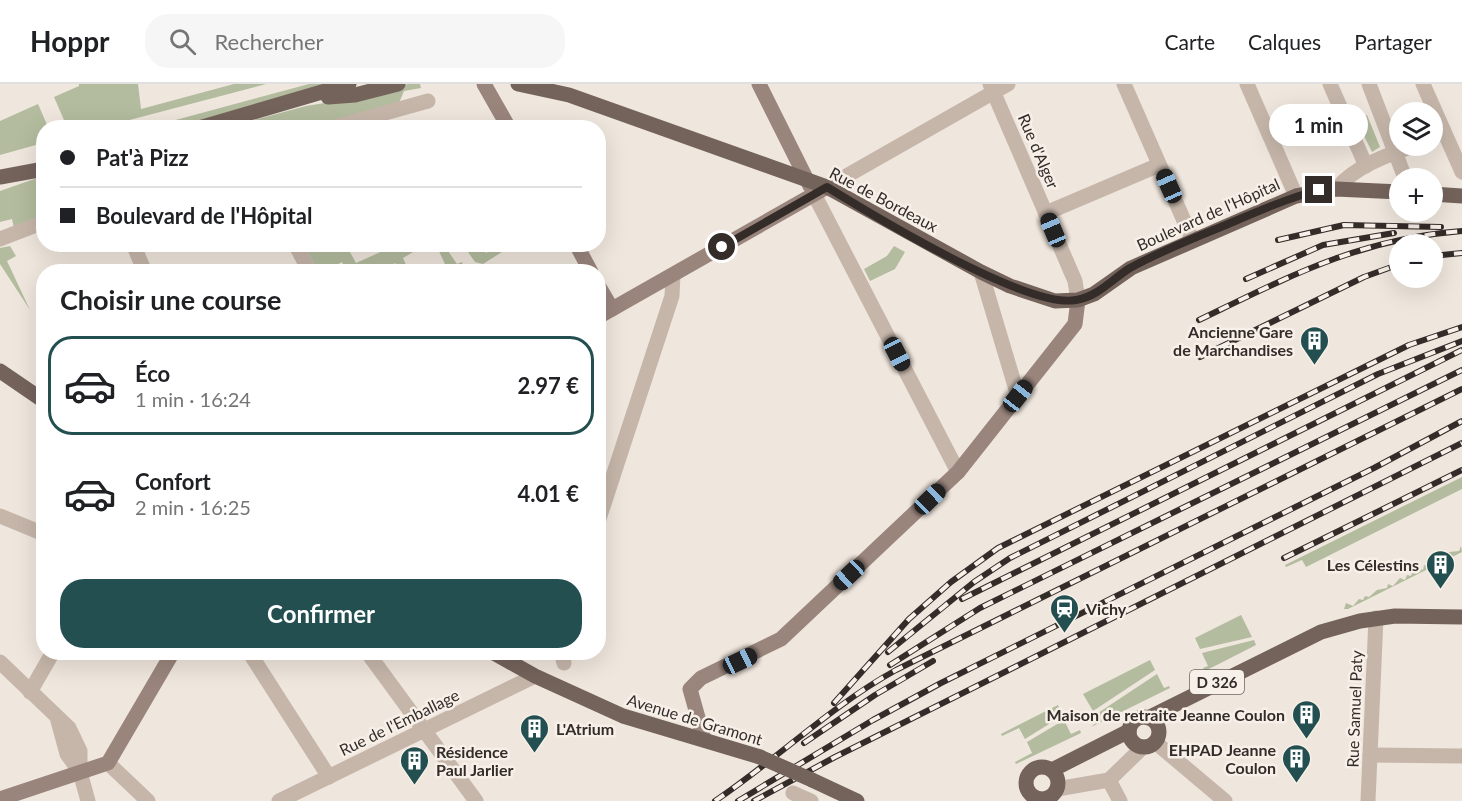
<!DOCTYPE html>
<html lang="fr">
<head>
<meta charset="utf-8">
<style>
  :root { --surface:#fff; --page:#f6f6f6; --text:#202124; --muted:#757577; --line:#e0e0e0; --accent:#234f51 }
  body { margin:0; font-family:Lato,sans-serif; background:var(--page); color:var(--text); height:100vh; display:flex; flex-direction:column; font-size:22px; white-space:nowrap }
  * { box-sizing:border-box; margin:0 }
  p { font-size:20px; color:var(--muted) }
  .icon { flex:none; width:33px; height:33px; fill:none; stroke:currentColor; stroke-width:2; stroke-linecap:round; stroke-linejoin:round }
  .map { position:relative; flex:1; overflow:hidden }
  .details { position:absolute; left:36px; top:180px; width:570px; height:396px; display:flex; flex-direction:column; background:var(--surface); border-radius:24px; box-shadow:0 6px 24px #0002 }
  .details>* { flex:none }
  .top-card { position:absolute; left:36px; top:36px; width:570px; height:132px; border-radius:24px; box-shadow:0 6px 24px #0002; display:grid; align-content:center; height:132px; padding:0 24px; background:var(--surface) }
  .fabs { position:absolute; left:1389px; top:18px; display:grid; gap:12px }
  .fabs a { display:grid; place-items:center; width:54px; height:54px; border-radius:50%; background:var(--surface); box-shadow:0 6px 24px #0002; font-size:30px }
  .end { position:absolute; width:27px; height:27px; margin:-14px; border:8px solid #342c29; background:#fff; box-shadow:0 0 0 3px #fff }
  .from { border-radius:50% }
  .bubble { position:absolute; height:42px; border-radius:21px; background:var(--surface); box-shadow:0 6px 24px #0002; font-size:20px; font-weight:700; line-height:42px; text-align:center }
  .car { position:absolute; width:18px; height:36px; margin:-18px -9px; border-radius:8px; box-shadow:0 0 4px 2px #0007; background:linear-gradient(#222 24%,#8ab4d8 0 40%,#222 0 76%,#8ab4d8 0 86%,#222 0) }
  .top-card b { display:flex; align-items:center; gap:21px; height:57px; font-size:22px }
  .top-card b+b { border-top:2px solid var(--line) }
  .top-card i { width:15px; height:15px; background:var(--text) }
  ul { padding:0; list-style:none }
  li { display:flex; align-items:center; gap:18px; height:99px; margin:0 12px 9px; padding:0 12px; border:3px solid transparent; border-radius:24px }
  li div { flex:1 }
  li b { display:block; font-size:22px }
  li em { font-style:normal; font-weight:700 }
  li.active { border-color:var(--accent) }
  li>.icon { width:54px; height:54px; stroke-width:1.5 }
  h2 { padding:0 24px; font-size:27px; line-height:72px }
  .action { display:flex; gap:12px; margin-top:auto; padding:12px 24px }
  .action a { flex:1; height:69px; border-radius:24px; background:var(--accent); color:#fff; font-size:24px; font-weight:700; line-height:69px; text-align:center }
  header { display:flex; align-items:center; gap:36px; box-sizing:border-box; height:84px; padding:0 30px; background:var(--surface); border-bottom:2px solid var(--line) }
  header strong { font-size:28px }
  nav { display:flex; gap:33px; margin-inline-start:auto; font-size:21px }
  .search { width:420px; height:54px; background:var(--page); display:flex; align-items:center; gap:15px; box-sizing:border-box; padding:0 21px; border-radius:24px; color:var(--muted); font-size:22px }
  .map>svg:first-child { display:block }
  .green { fill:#b3bc9e }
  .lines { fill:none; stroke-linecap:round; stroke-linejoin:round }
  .street { stroke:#c6b6aa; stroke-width:15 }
  .secondary { stroke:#99857c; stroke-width:15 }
  .primary { stroke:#74635b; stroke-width:15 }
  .rail-casing { stroke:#342c29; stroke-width:6 }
  .rail { stroke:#f7f0e8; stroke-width:4; stroke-dasharray:11; stroke-linecap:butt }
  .primary-bridge { stroke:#74635b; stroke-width:15 }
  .route { stroke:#342c29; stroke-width:8 }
  .labels { text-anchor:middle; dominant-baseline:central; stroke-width:5; stroke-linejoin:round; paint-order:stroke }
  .shield { fill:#f7f0e8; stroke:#6e6762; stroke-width:1.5 }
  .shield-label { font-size:15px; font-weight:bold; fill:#342c29 }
  .street-label { font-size:16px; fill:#342c29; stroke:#f7f0e8 }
  .poi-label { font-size:16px; font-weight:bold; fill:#342c29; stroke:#f7f0e8; text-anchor:end }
</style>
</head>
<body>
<header>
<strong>Hoppr</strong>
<div class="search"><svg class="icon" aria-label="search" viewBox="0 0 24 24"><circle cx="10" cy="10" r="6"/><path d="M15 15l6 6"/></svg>Rechercher</div>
<nav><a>Carte</a><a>Calques</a><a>Partager</a></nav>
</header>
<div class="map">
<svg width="1462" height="717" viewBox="0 0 1462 717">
  <rect width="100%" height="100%" fill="#efe6dd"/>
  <g class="green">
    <path d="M79,0H138L141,25L234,0H266L103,43H67L54,13L79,2Z"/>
    <path d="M309,0H338L176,43L146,44Z"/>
    <path d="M408,0H420L421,4L404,7L399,19L309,43L225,44L306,22L355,14Z"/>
    <path d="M38,20L48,43L44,44L43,59L0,71V37Z"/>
    <path d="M1367,31L1380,63L1372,68L1356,36Z"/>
    <path d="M43,92V132L14,144L12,135L0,138V107Z"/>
    <path d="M304,161H346L356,179L396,161H425L403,174L406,181L400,185L395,179L383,188L347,187L342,178L324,187H318Z"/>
    <path d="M436,161H444L457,180L462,178L465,187H442L441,183L445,180Z"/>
    <path d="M499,161H513L483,180L475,178L468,168L475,163L479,168L484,166L486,169Z"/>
    <path d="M10,162L16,172L7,177L30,226L0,180V164Z"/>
    <path d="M894,162L905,168L895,185L870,197L864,185L887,172Z"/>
    <path d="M1462,393V405L1306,483L1302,476L1286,483L1285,481Z"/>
    <path d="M1461,462L1462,468L1348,525H1344L1346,519L1353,522L1359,515L1363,516L1365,512L1369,513L1377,506L1387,504L1388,500L1393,502L1400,494L1405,496L1407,491L1411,492L1412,488L1417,489L1418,484L1423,486L1424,481L1429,483L1430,478L1435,479L1437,475L1441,476L1443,472L1447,473L1449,468L1459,467Z"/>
    <path d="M1241,531L1252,553L1200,565L1195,554Z"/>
    <path d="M1254,556L1256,561L1205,587L1203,584L1208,582L1202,569Z"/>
    <path d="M1150,576L1155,586L1093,627L1083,610Z"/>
    <path d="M1157,590L1164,604L1169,602L1170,604L1091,643L1098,637L1095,631Z"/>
    <path d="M1058,621L1062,632L1025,655L1019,644L1002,652L1001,650Z"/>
    <path d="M1064,636L1071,650L1080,646L1081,649L1016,680L1015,678L1032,669L1027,658Z"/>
  </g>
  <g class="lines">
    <g class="street">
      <path d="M990,0L1075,197L1078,216"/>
      <path d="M1124,0L1192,155"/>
      <path d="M1247,0L1296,112"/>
      <path d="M1330,0L1366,82"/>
      <path d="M1369,0L1405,94"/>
      <path d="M1423,0L1462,88"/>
      <path d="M331,44L428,17"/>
      <path d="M827,103L1008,0"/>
      <path d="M1336,105C1356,82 1385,72 1413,62"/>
      <path d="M814,110L958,388"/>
      <path d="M1046,129L1159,81"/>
      <path d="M0,155L44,138"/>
      <path d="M133,160L145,188"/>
      <path d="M295,160L310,188"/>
      <path d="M981,188L1018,312"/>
      <path d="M0,432L44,450"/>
      <path d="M598,438L672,212L673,191"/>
      <path d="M249,568L329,693"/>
      <path d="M367,568L476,717"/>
      <path d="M561,568L564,579"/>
      <path d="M0,578L69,644L80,667V688L88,717"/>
      <path d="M30,608L53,568"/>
      <path d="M58,637L67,670L80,688"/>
      <path d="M1155,658L1225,717"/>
      <path d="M1370,671L1462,672"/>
      <path d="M108,679L148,717"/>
      <path d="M1109,696L1120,717"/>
      <path d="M1057,705L1109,696L1143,663"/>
      <path d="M793,709L811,717"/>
      <path d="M279,717L535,592"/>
      <path d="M1368,717L1376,534"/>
    </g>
    <g class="secondary">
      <path d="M484,0L509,44"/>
      <path d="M759,0L810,102"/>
      <path d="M576,160L591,188"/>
      <path d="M598,201L612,225"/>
      <path d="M598,233L827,103"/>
      <path d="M704,655L690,605L701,594L781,555L958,388L1075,240L1078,216"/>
      <path d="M0,715L108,679L173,568"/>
    </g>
    <g class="primary">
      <path d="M518,0L569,11L827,103L981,188L1010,202L1055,217L1078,216L1094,210L1131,184L1296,112L1336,105L1400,108"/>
      <path d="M328,13L355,11L398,0"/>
      <path d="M199,44L349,0"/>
      <path d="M0,93L44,85"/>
      <path d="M1432,110L1462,112"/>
      <path d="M0,287L44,317"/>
      <path d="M492,568L535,592L623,632L760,673"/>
      <circle cx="1144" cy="648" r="15"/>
      <path d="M1148,634L1321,548L1360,537L1395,532L1462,533"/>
      <circle cx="1042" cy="699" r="16"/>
      <path d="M1052,686L1129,647"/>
      <path d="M812,696L857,717"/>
    </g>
    <defs>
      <g id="rail">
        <path d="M1278,156L1344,141L1441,143"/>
        <path d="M1432,172L1462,169"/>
        <path d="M1246,195L1323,161L1394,149"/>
        <path d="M1199,236C1290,192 1359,155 1462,147"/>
        <path d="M1200,273L1364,193L1400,180"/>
        <path d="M1284,474L1462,386"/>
        <path d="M962,515L1462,266"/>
        <path d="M888,568L974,498L1010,474L1378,290L1462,257"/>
        <path d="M890,581L980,524L1462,286"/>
        <path d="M834,619L909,535L951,498L998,464L1409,261L1462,243"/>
        <path d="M804,659L875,611L933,577"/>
        <path d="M715,717C777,675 831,622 896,586L1462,305"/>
        <path d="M738,717L873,636L941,599L1374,384L1462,337"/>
        <path d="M754,717L835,673L1462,359"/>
      </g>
    </defs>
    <use href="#rail" class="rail-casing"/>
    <use href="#rail" class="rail"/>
    <path class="primary-bridge" d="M760,673L812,696"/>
  </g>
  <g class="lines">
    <path class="route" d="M722,163L827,103C874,132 1027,225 1076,216C1099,212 1112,195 1130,184C1159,168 1191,155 1221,143C1254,129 1285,115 1319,106"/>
  </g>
  <defs>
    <symbol id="building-pin" viewBox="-11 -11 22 30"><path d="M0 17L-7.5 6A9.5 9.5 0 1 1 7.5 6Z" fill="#234f51" stroke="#f7f0e8"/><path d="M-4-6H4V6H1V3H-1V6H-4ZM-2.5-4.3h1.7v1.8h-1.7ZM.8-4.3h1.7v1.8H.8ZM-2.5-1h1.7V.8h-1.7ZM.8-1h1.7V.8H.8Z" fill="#fff"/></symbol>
    <symbol id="station-pin" viewBox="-11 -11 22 30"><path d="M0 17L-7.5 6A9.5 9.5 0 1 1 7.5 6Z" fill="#234f51" stroke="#f7f0e8"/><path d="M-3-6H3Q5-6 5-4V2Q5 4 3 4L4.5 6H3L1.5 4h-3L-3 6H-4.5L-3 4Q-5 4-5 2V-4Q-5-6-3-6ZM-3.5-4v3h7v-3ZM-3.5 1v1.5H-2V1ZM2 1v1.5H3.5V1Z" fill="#fff"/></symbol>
  </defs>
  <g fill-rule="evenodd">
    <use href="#building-pin" x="1298" y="240" width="33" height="45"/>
    <use href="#building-pin" x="1424" y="464" width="33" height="45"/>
    <use href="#station-pin" x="1048" y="508" width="33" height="45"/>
    <use href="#building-pin" x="1290" y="614" width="33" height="45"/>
    <use href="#building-pin" x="518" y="628" width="33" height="45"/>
    <use href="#building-pin" x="1280" y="658" width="33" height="45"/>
    <use href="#building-pin" x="398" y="660" width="33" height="45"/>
  </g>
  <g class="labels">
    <rect class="shield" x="1190" y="586" width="54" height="24" rx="4.5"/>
    <g class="shield-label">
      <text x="1217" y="598">D 326</text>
    </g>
    <g class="street-label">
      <text transform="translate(1039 67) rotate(67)">Rue d'Alger</text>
      <text transform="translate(884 115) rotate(28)">Rue de Bordeaux</text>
      <text transform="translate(1208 130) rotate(-24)">Boulevard de l'Hôpital</text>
      <text transform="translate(1354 625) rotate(-88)">Rue Samuel Paty</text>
      <text transform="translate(695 635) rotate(17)">Avenue de Gramont</text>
      <text transform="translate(399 638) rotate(-26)">Rue de l'Emballage</text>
    </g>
    <g class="poi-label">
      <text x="1293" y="247">Ancienne Gare<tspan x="1293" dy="18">de Marchandises</tspan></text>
      <text x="1419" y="480">Les Célestins</text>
      <text x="1086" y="524" text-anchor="start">Vichy</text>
      <text x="1285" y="630">Maison de retraite Jeanne Coulon</text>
      <text x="556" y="644" text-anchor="start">L'Atrium</text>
      <text x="1276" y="665">EHPAD Jeanne<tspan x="1276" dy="18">Coulon</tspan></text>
      <text x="436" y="667" text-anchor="start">Résidence<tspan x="436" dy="18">Paul Jarlier</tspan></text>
    </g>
  </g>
</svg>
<div class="fabs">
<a><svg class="icon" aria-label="layers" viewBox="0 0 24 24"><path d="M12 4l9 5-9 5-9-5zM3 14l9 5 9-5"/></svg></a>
<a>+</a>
<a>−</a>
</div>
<i class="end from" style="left:722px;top:163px"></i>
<i class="end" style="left:1319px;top:106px"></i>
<div class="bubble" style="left:1269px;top:20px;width:99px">1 min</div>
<i class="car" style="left:1169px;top:102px;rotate:336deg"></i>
<i class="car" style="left:1053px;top:146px;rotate:337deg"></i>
<i class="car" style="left:897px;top:270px;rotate:153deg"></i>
<i class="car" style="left:1018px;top:312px;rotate:38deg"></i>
<i class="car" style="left:930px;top:415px;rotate:46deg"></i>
<i class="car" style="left:849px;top:491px;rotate:227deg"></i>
<i class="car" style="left:740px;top:577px;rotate:65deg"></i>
<div class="top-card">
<b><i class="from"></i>Pat'à Pizz</b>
<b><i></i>Boulevard de l'Hôpital</b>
</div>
<section class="details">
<h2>Choisir une course</h2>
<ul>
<li class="active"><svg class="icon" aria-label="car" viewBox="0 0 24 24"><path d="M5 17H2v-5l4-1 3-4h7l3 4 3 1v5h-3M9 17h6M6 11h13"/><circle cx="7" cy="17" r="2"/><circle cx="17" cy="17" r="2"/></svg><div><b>Éco</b><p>1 min · 16:24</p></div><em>2.97 €</em></li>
<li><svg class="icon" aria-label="car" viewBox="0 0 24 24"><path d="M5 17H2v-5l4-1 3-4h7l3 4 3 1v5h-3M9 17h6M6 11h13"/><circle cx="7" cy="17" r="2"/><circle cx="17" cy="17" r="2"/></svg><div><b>Confort</b><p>2 min · 16:25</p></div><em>4.01 €</em></li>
</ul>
<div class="action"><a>Confirmer</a></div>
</section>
</div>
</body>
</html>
